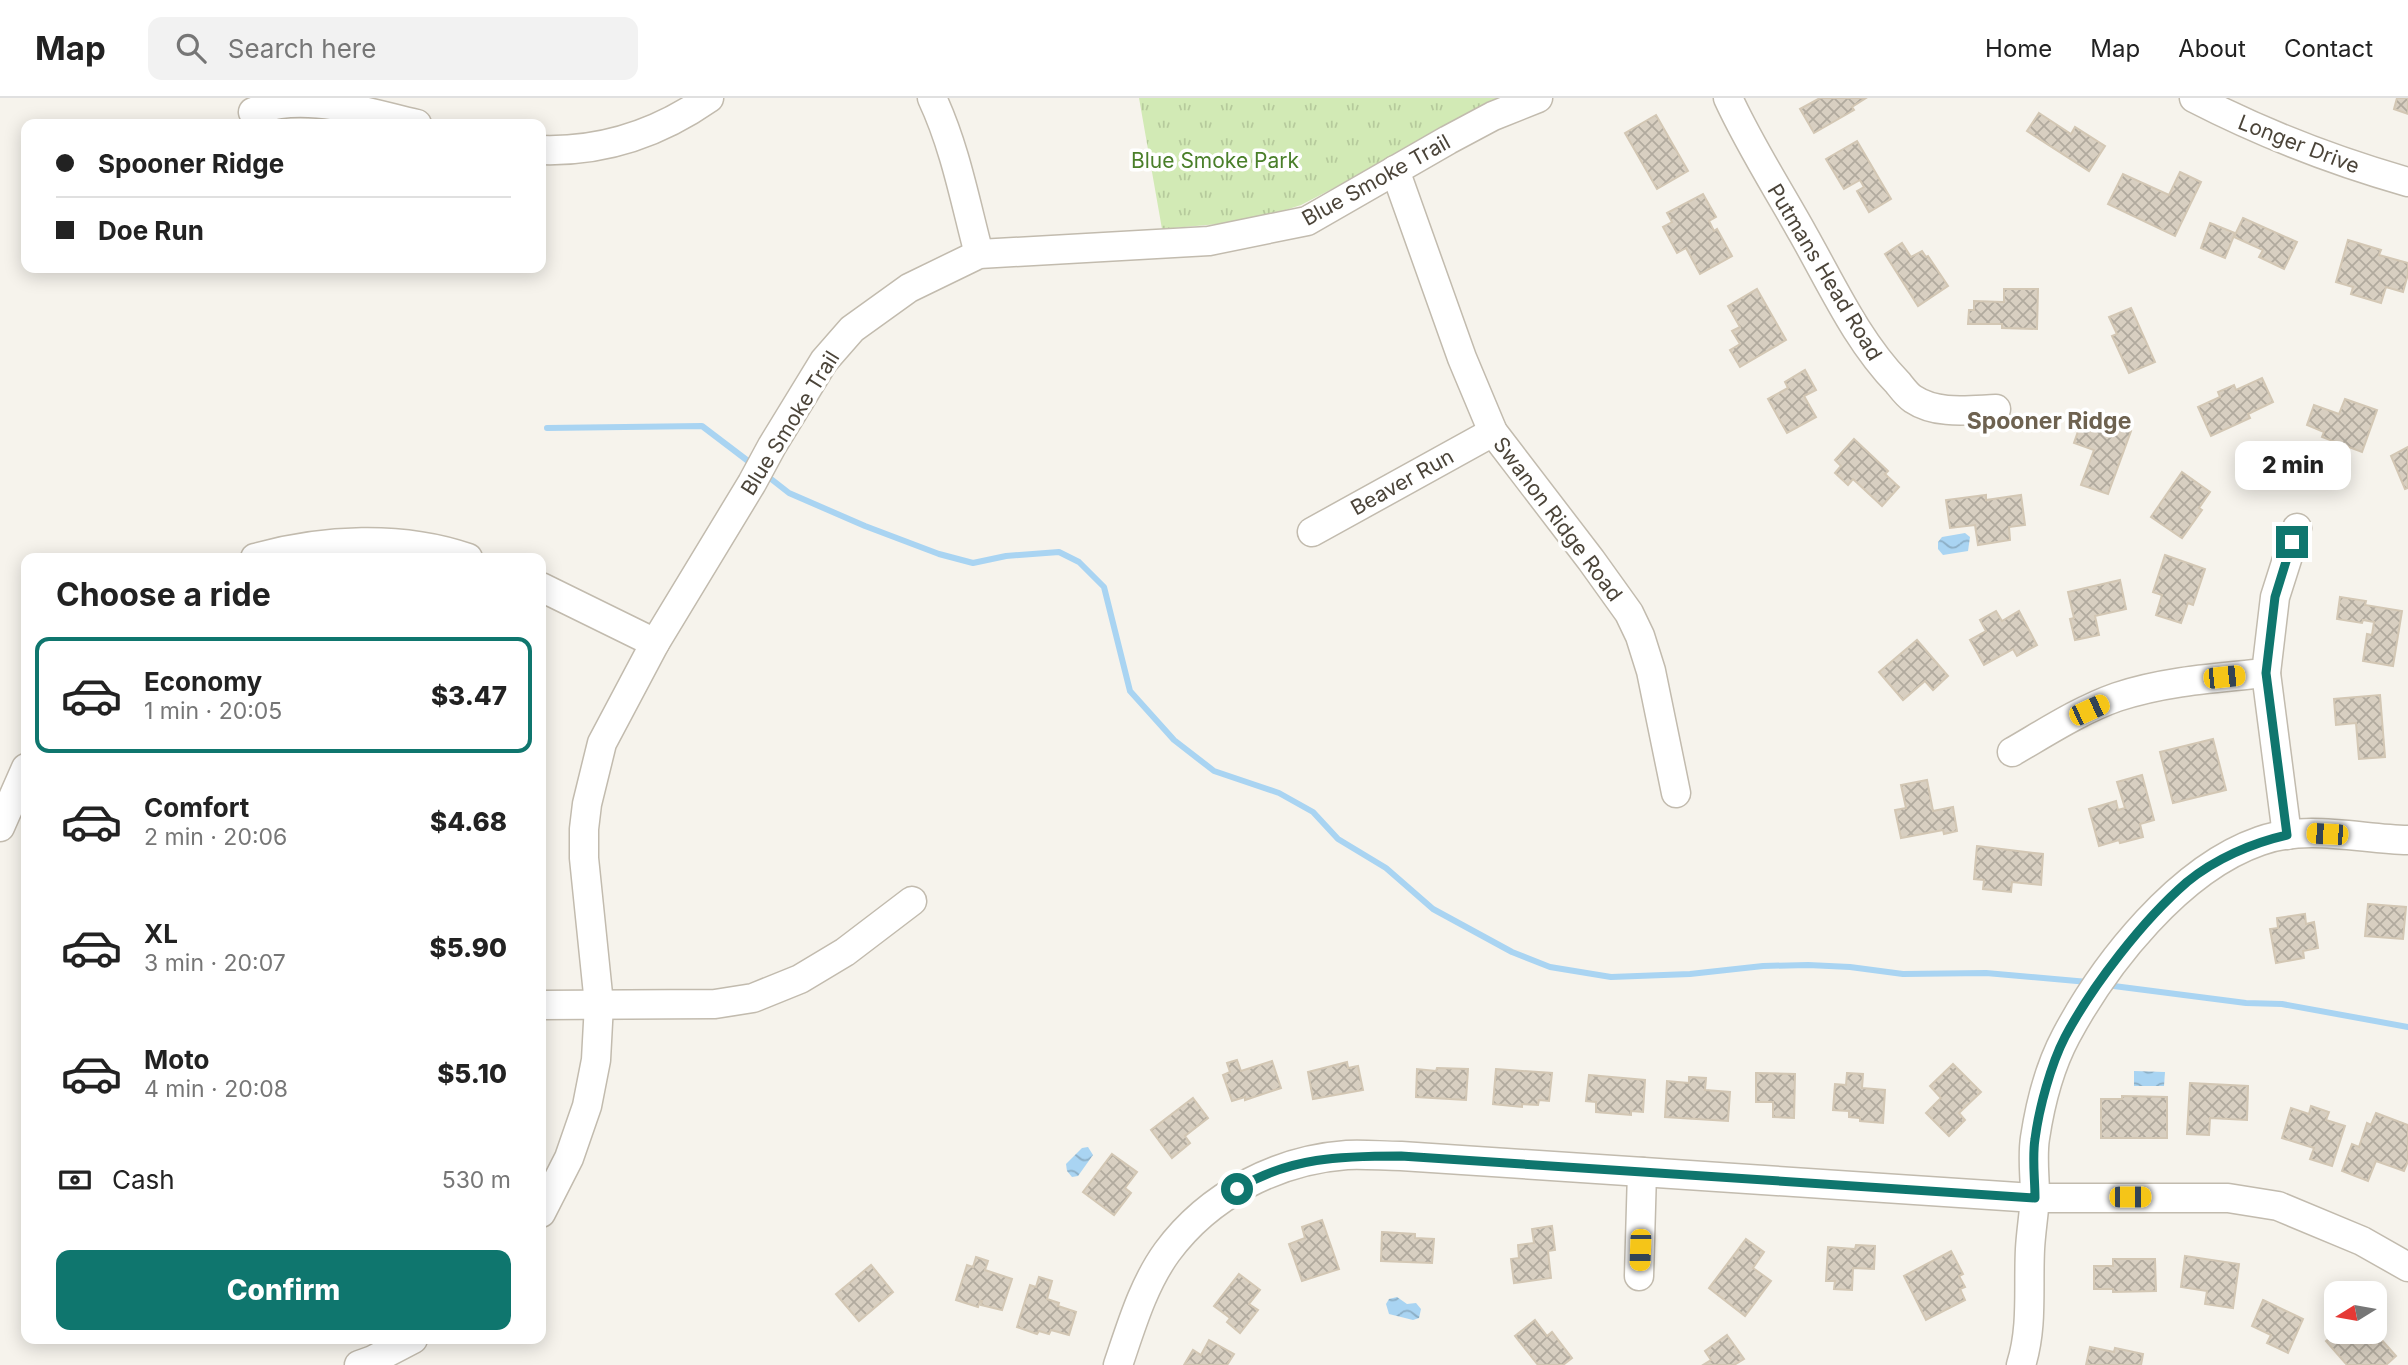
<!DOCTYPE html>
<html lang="en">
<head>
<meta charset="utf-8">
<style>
  :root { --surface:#fff; --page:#f2f2f2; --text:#222; --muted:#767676; --line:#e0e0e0; --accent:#0f766e }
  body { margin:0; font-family:Inter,sans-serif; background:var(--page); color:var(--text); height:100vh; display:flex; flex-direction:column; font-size:26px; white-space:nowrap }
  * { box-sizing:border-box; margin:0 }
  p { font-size:23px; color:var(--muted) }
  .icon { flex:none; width:38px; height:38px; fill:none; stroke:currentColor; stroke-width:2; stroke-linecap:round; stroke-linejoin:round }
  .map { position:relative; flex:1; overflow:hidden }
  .panel { position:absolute; left:21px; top:455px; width:525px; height:791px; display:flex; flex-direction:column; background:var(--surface); border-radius:14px; box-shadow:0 4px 18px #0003 }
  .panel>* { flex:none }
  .hud { position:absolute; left:21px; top:21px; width:525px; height:154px; border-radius:14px; box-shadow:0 4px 18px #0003; display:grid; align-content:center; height:154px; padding:0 35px; background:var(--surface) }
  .needle { width:46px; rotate:259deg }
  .fabs { position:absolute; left:2324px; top:1183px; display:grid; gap:14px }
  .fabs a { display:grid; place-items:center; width:63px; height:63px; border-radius:14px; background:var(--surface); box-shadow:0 4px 18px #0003; font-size:35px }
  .end { position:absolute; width:32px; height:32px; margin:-16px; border:9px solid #0f766e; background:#fff; box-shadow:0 0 0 4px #fff }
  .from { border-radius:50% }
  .bubble { position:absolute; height:49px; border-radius:14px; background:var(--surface); box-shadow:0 4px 18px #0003; font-size:23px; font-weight:800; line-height:49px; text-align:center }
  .car { position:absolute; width:21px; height:42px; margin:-21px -10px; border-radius:9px; box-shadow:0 0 5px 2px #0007; background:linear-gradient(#f5c518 24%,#345 0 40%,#f5c518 0 76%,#345 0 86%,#f5c518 0) }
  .hud b { display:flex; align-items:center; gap:24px; height:66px; font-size:26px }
  .hud b+b { border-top:2px solid var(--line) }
  .hud i { width:18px; height:18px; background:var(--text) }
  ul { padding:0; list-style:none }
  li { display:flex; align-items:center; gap:21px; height:116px; margin:0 14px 10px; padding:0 21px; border:4px solid transparent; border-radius:14px }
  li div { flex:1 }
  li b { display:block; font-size:26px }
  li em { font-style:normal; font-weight:800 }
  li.current { border-color:var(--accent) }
  li>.icon { width:63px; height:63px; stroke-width:1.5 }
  h2 { padding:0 35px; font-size:32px; line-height:84px }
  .pay { display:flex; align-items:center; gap:18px; height:77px; padding:0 35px; font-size:26px }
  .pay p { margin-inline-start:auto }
  .action { display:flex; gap:14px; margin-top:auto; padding:14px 35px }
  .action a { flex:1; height:80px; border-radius:14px; background:var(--accent); color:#fff; font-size:28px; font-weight:800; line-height:80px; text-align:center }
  header { display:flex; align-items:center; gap:42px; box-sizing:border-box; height:98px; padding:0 35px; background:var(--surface); border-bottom:2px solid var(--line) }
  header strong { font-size:33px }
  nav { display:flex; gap:38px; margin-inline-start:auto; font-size:24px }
  .search { width:490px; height:63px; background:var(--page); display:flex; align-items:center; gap:18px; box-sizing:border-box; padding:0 24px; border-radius:14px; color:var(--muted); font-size:26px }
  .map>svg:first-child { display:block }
  .park { fill:url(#park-tufts) }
  .water { fill:url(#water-waves) }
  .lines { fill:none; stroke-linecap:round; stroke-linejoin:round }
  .stream { stroke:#a9d4f2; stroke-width:6 }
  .building { fill:url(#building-cross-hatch); stroke:#d3c7b4; stroke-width:2 }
  .minor-casing { stroke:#c2bbae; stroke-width:31 }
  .minor { stroke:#fff; stroke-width:28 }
  .route { stroke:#0f766e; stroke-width:9 }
  .labels { text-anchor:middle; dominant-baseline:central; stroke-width:7; stroke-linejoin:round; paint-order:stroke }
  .street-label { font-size:21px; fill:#4b4439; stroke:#fff }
  .park-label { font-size:21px; fill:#4a7f2a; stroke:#fff }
  .neighbourhood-label { font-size:23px; font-weight:bold; fill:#6e6250; stroke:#fff }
</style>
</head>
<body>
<header>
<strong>Map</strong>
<div class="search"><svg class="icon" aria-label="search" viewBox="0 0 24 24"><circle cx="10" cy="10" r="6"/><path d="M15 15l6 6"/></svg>Search here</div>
<nav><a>Home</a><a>Map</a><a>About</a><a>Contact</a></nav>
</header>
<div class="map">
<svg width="2408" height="1267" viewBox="0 0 2408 1267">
  <defs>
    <pattern id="park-tufts" width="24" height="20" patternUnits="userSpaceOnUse" patternTransform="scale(1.75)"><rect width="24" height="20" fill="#d2eab5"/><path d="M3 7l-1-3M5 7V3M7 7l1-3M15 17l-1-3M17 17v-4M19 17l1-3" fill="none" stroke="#b6ca9c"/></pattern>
    <pattern id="water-waves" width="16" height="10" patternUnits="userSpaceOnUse" patternTransform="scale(1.75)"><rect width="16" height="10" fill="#a9d4f2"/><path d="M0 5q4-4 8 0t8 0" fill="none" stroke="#8caec5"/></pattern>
    <pattern id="building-cross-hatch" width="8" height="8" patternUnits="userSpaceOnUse" patternTransform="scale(1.75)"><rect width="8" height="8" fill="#d8cfc1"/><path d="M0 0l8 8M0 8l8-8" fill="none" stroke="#b1aa9e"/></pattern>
  </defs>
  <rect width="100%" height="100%" fill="#f6f3ec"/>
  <path class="park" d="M1139,0H1501L1434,33L1359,77L1301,107L1252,123L1162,131Z"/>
  <g class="water">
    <path d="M1965,435L1970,439L1968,453L1943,457L1938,451V444L1942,439Z"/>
    <path d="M2134,973L2165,974L2164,988H2134Z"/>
    <path d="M1088,1049L1093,1057L1078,1078L1072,1079L1067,1073L1066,1066L1082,1050Z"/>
    <path d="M1397,1199L1407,1206L1416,1205L1421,1211L1419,1220L1413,1222L1389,1216L1386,1206L1389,1201Z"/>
  </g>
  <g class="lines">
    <g class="stream">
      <path d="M547,330L702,328L752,366"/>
      <path d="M766,377L789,395L865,428L939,456L973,465L1006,458L1059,454L1079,464L1104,489L1130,593L1174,642L1214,673L1279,695L1313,714L1338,741L1386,770L1433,811L1512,854L1550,869L1611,879L1690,876L1763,868L1808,867L1850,869L1903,876L1986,875L2088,884"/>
      <path d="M2106,887L2246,905L2282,906L2408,929"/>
    </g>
  </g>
  <g class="building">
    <path d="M1820,0H1866L1852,9L1854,12L1814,35L1800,11Z"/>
    <path d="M2397,0H2408V16L2394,11Z"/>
    <path d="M2039,15L2071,36L2075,29L2105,48L2089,73L2027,33Z"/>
    <path d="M1656,17L1688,73L1657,91L1625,35Z"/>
    <path d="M1857,43L1891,101L1869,114L1857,93L1864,89L1860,82L1844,91L1826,61Z"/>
    <path d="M2180,74L2201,84L2175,138L2108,106L2123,76L2169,97Z"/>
    <path d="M1703,96L1716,119L1709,123L1714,133L1717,131L1732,158L1700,176L1686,150L1677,155L1663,129L1672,124L1667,115Z"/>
    <path d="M2243,120L2297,144L2284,171L2259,159L2263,152L2234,139Z"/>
    <path d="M2210,125L2235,135L2225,160L2201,150Z"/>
    <path d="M2348,142L2381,152L2379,157L2408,165V176L2403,194L2386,189L2381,205L2351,196L2353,189L2336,184Z"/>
    <path d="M1902,145L1911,159L1922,153L1926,159L1928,158L1948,188L1918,208L1885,156Z"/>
    <path d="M1757,191L1786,242L1740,269L1730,252L1740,246L1732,233L1740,229L1728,208Z"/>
    <path d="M2004,191H2038L2037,231L2002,230V226H1968L1969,212H1974V203L2004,204Z"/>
    <path d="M2131,210L2155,264L2129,275L2112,238L2117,236L2109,219Z"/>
    <path d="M1805,272L1816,292L1804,298L1816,319L1787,335L1768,301L1788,290L1785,284Z"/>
    <path d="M2262,280L2273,304L2248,316L2250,320L2211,338L2198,309L2220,299L2218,294L2234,287L2236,292Z"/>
    <path d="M2345,301L2377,312L2362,354L2322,339L2324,334L2307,327L2314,307L2339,316Z"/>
    <path d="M2084,316L2131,333L2108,396L2081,387L2094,352L2074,345Z"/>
    <path d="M1854,341L1888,373L1885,376L1899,389L1882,408L1853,381L1848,387L1835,375L1841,368L1835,362Z"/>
    <path d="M2408,349V390L2405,391L2391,358Z"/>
    <path d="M2182,374L2210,394L2199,410L2202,412L2182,440L2151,419Z"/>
    <path d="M1986,397V402L2021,397L2025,427L2009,429L2010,442L1978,447L1975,427L1950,430L1946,402Z"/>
    <path d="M2165,457L2205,471L2193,507L2188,505L2181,525L2156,517L2162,497L2153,494Z"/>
    <path d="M2120,482L2126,511L2095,518L2099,537L2075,542L2070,521L2074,520L2068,494Z"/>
    <path d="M2340,499L2366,503L2365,507L2402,513L2393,568L2363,563L2367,536L2372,537L2374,524L2363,522L2362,525L2337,521Z"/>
    <path d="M1996,513L2002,523L2019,513L2037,547L2017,558L2013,551L1984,567L1970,542L1986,533L1980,522Z"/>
    <path d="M1917,542L1948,578L1933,592L1925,583L1903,602L1879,574Z"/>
    <path d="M2380,597L2385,659L2359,661L2356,625L2336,627L2334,601Z"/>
    <path d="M2213,641L2226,692L2173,705L2160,654Z"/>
    <path d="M2142,677L2154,722L2140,726L2143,739L2120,745L2119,742L2099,748L2089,711L2116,703L2118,712L2125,710L2117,684Z"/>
    <path d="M1927,682L1933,713L1953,709L1957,733L1944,736L1943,732L1901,740L1895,712L1906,710L1901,687Z"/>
    <path d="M1977,748L2043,756L2041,787L2012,784L2011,794L1983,791L1984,782L1974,781Z"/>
    <path d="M2368,806L2406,809L2403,841L2365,838Z"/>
    <path d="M2305,816L2306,826L2314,824L2318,850L2303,853L2304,860L2276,865L2270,831L2278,830L2277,820Z"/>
    <path d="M1237,962L1241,973L1272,963L1281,990L1245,1002V999L1232,1003L1223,977L1230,974L1227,965Z"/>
    <path d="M1347,964L1348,970L1358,968L1363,992L1313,1001L1308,974Z"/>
    <path d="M1953,966L1981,994L1959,1015L1965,1022L1949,1038L1926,1015L1941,1000L1930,988Z"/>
    <path d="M1437,970L1468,971L1466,1002L1416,999L1417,971L1436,973Z"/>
    <path d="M1496,971L1552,975L1549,1003L1539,1002L1538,1007L1522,1006V1009L1493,1006Z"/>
    <path d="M1756,975L1795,976L1794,1020L1773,1019V1004H1756Z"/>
    <path d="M1847,975L1863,976L1862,990L1885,992L1883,1025L1860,1023V1020L1849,1019V1013L1833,1012L1835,986L1846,987Z"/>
    <path d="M1589,977L1645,982L1643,1014L1631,1013V1017L1596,1014V1004L1586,1003Z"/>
    <path d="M1689,979L1706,980L1705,992L1730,994L1728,1023L1665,1019L1667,983L1689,985Z"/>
    <path d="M2190,985L2248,988L2247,1022L2210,1020L2209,1037L2187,1036Z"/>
    <path d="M2122,998L2167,999V1040H2101V1001H2122Z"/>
    <path d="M1193,1000L1208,1020L1185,1038L1190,1045L1172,1060L1151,1032Z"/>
    <path d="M2311,1008L2329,1014L2326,1022L2345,1028L2332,1068L2310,1061L2314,1050L2282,1040L2291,1010L2309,1016Z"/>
    <path d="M2376,1015L2408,1027V1063L2404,1073L2376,1063L2368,1083L2342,1073L2352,1046L2359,1049L2367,1025L2371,1027Z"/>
    <path d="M1112,1056L1137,1074L1125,1090L1131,1095L1114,1117L1083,1094Z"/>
    <path d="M1322,1122L1339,1171L1302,1183L1289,1146L1305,1140L1302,1129Z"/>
    <path d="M1552,1128L1555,1152L1548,1153L1551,1180L1514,1185L1511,1161L1519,1160L1518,1147L1534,1145L1532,1131Z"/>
    <path d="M1382,1134L1415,1136V1140L1434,1141L1432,1165L1381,1163Z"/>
    <path d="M1746,1141L1764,1154L1753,1170L1771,1183L1745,1218L1709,1190Z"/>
    <path d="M1856,1147L1875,1148L1874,1171L1853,1170L1852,1192L1834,1191L1835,1183H1826L1828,1149L1855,1151Z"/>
    <path d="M1951,1153L1963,1176L1959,1178L1965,1189L1960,1191L1965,1202L1926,1222L1904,1178Z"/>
    <path d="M2185,1158L2239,1166L2233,1210L2205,1206L2207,1193L2181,1189Z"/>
    <path d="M976,1159L988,1163L985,1172L1012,1181L1002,1212L981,1207L982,1203H980L978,1209L956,1202L967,1167L973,1169Z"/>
    <path d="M2113,1161H2155L2156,1193L2113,1194V1191H2094V1168H2113Z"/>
    <path d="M871,1167L893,1194L859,1223L836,1196Z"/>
    <path d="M1239,1176L1260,1192L1249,1206L1258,1212L1240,1235L1227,1224L1230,1220L1214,1208Z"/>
    <path d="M1039,1179L1052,1183L1047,1201L1059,1205L1058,1208L1076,1214L1069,1237L1051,1232L1049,1236L1039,1233L1037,1236L1017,1229L1030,1187L1036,1189Z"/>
    <path d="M2263,1202L2303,1221L2288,1255L2267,1245L2271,1237L2252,1228Z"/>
    <path d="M1535,1222L1547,1238L1552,1234L1572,1260L1563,1267H1538L1515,1238Z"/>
    <path d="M2337,1234H2360L2371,1246L2379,1239L2396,1258L2386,1267H2347L2326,1243Z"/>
    <path d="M1727,1237L1744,1261L1734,1267H1703L1711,1262L1705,1253Z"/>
    <path d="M1209,1242L1234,1256L1227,1267H1184L1193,1252L1201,1257Z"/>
    <path d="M2090,1249L2114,1254L2115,1250L2143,1256L2141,1267H2086Z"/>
  </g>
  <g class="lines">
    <defs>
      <g id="minor">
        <path d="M932,0C955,49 965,103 979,156"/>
        <path d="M1728,0C1750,48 1778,91 1803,136C1832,187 1857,243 1898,285C1902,290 1907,297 1913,301C1937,317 1969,312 1996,311"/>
        <path d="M2194,0C2262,35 2334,63 2408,84"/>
        <path d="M253,14C262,11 271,7 280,6C325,0 373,16 417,26"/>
        <path d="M541,52C603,54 659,35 709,0"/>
        <path d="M1395,72L1462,260L1493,334L1591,462L1629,515L1640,538L1651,573L1676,695"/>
        <path d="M1312,434L1493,334"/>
        <path d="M255,460C322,441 402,437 468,460"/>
        <path d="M541,489L655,545"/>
        <path d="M2012,654C2045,635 2080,612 2117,599C2165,583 2216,580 2266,575"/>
        <path d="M0,729L26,670"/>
        <path d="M2287,737L2266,575L2275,499L2297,430"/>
        <path d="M541,907L715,906L753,900L800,881L845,854L912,803"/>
        <path d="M541,1115L569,1060L587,1008L596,962L599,906L584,760V731L587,706L602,645L655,545L752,385L772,348L824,263L852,231L909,190L979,156L1209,143L1307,123L1448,42L1493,18L1538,0"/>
        <path d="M1639,1178L1642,1074"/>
        <path d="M359,1267L373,1262L413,1241"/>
        <path d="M1118,1267C1131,1229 1143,1187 1167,1154C1209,1097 1277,1062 1347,1057C1365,1056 1383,1058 1401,1058L2035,1100H2228L2278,1108L2362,1143L2408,1169"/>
        <path d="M2021,1267C2033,1229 2028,1190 2030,1151C2031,1133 2034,1116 2035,1098C2035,1079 2032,1059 2035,1040C2040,1007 2050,968 2066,938C2105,865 2179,771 2260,743C2308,726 2360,741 2408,742"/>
      </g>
    </defs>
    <use href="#minor" class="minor-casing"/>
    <use href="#minor" class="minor"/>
  </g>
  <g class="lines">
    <path class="route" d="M1237,1091C1290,1059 1341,1058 1401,1058L2035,1100C2035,1081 2032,1060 2035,1041C2039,1010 2051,966 2065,939C2092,888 2143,822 2187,784C2215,761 2252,745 2287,737L2266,575L2275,499L2292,444"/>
  </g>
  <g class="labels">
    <g class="street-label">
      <text transform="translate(2299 46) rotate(21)">Longer Drive</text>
      <text transform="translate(1376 82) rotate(-29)">Blue Smoke Trail</text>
      <text transform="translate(1825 174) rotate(59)">Putmans Head Road</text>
      <text transform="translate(790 325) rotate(-58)">Blue Smoke Trail</text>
      <text transform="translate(1402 384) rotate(-29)">Beaver Run</text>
      <text transform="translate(1558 421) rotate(53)">Swanon Ridge Road</text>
    </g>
    <g class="park-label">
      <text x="1215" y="62">Blue Smoke Park</text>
    </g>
    <g class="neighbourhood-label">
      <text x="2049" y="323">Spooner Ridge</text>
    </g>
  </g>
</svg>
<div class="fabs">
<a><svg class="needle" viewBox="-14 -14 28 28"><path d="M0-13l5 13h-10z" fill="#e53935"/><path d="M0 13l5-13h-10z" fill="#767676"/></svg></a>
</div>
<i class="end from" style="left:1237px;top:1091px"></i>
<i class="end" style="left:2292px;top:444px"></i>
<div class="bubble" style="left:2235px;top:343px;width:116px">2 min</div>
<i class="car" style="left:2224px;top:579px;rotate:84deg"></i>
<i class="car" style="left:2089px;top:612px;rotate:65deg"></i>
<i class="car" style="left:2327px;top:736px;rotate:273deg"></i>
<i class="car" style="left:2130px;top:1099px;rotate:90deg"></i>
<i class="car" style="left:1640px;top:1152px;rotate:182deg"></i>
<div class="hud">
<b><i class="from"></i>Spooner Ridge</b>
<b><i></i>Doe Run</b>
</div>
<section class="panel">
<h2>Choose a ride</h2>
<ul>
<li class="current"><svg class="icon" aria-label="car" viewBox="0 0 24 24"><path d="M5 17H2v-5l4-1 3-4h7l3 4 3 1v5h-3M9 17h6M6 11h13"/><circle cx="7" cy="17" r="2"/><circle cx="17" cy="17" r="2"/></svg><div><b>Economy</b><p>1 min · 20:05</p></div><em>$3.47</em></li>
<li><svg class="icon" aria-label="car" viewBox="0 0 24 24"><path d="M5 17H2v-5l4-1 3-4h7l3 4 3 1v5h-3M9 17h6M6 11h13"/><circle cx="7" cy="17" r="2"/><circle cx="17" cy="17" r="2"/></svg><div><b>Comfort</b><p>2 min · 20:06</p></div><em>$4.68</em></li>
<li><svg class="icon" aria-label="car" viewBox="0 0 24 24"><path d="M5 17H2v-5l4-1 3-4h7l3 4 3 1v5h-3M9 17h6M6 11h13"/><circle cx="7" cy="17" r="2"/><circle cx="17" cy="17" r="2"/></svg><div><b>XL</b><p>3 min · 20:07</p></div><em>$5.90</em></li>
<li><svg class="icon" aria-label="car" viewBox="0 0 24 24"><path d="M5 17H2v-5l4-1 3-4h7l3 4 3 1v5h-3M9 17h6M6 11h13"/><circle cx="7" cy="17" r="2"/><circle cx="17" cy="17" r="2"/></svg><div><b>Moto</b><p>4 min · 20:08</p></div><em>$5.10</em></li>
</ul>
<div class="pay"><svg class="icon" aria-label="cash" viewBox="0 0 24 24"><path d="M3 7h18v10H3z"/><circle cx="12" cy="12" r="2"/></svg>Cash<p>530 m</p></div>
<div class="action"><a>Confirm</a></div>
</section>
</div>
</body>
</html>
